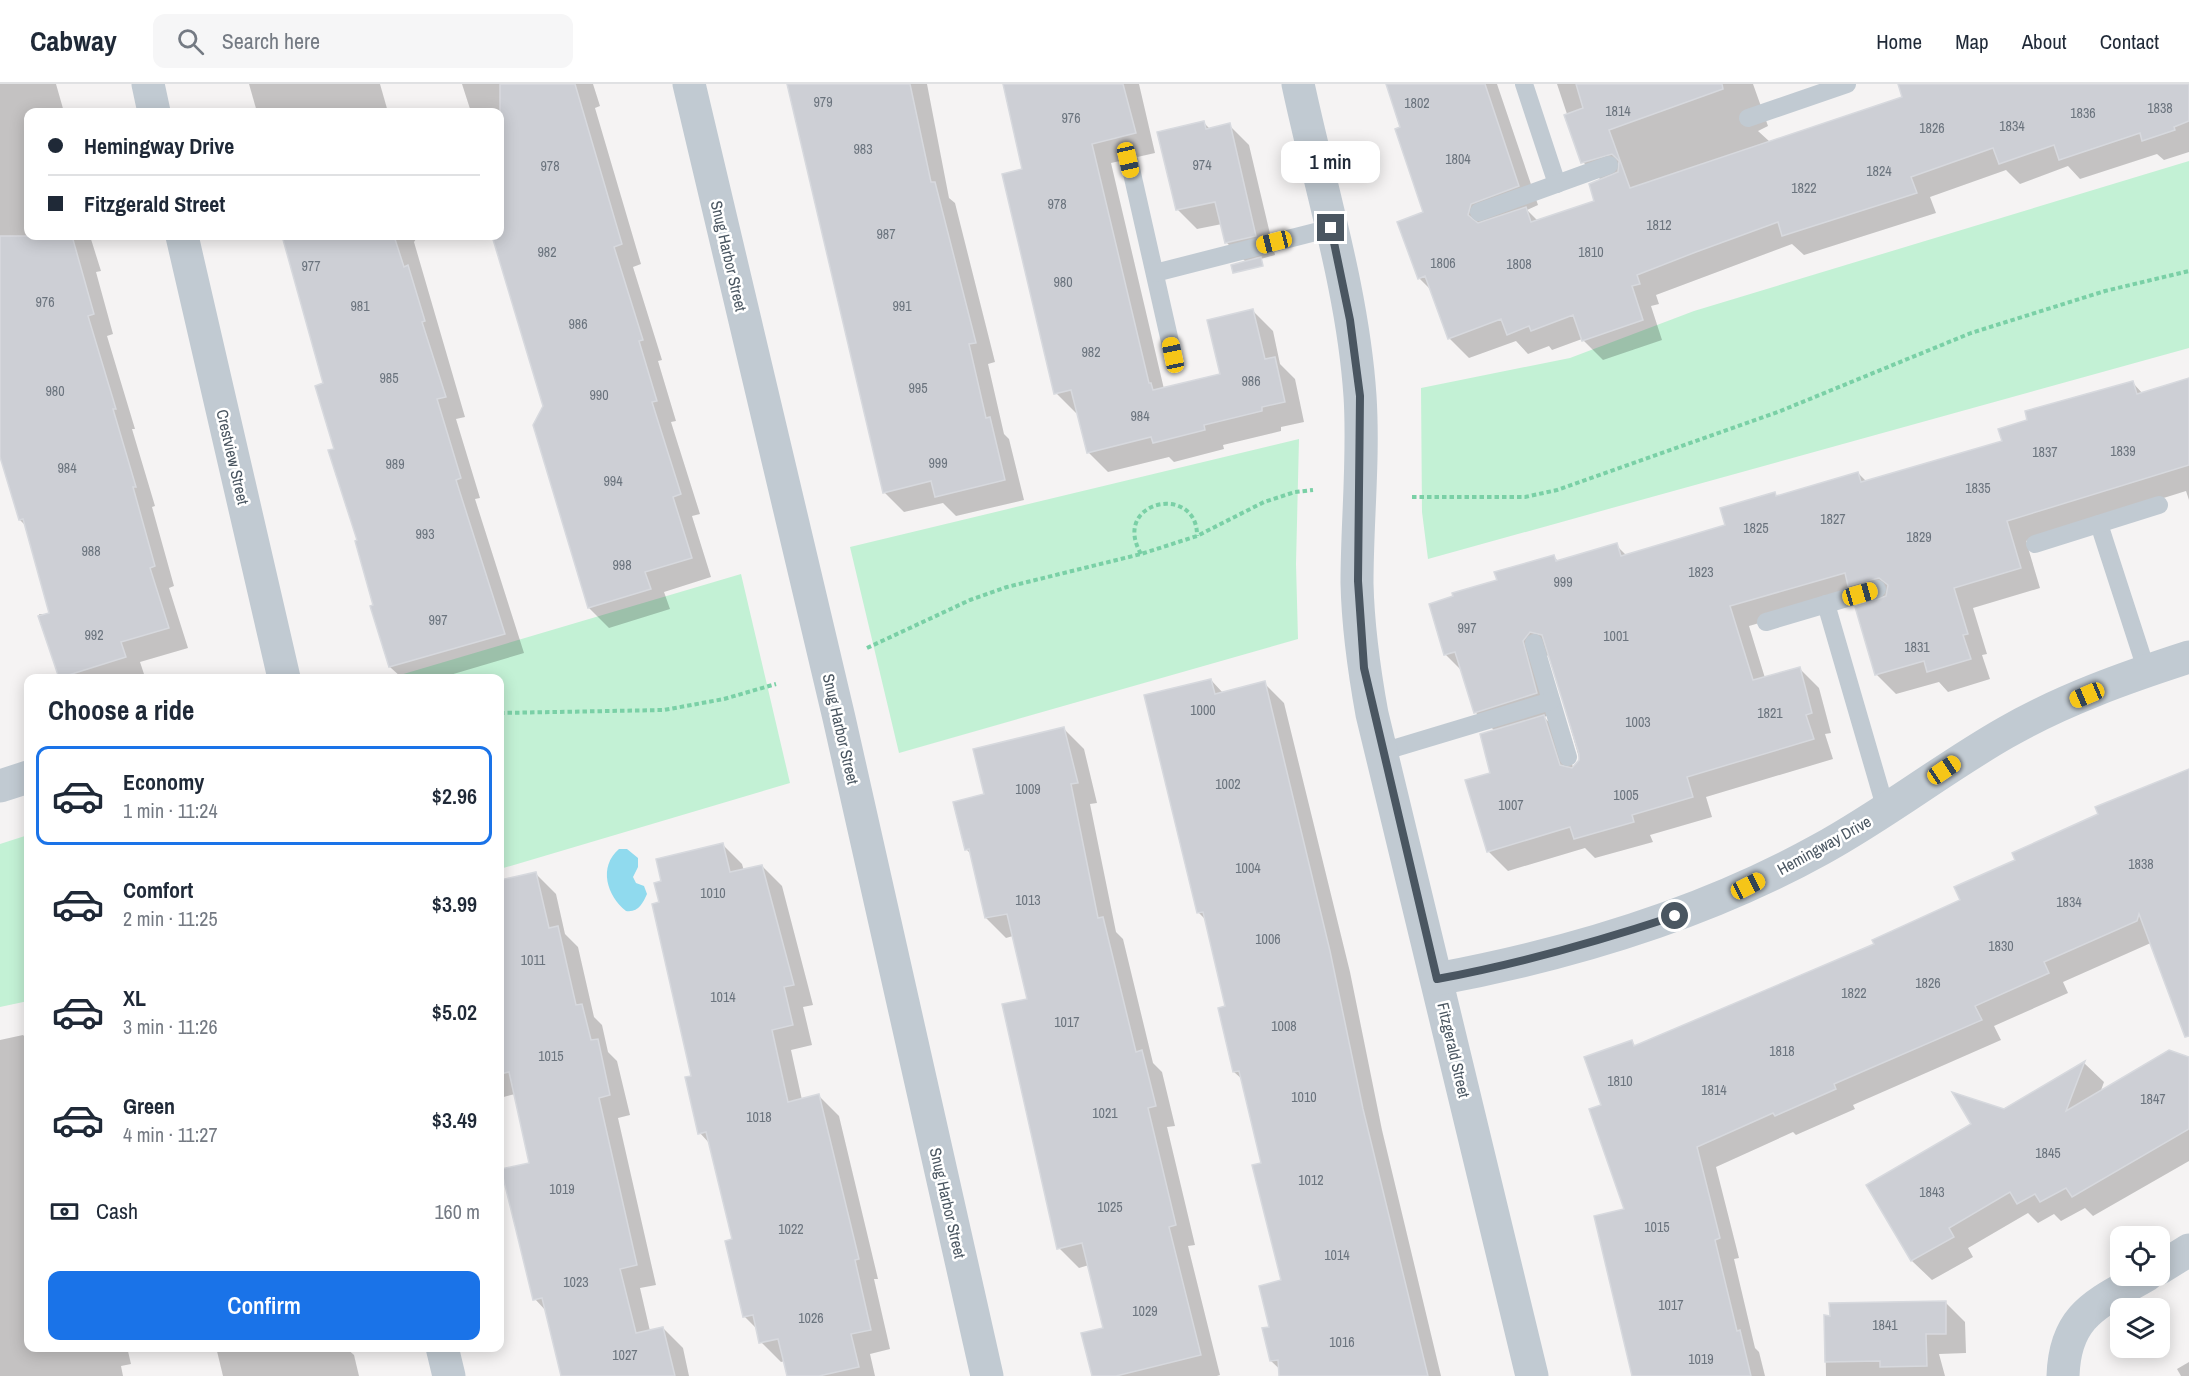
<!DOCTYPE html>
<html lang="en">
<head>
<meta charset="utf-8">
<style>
  :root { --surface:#fff; --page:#f6f6f7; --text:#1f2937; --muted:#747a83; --line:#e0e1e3; --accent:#1a73e8 }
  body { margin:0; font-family:"Archivo Narrow",sans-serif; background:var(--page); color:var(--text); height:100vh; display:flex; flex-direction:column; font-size:22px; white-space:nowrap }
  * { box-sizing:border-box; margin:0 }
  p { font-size:20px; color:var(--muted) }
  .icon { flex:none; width:33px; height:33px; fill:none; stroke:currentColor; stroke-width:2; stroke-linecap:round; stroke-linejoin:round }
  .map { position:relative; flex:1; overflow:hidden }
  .sheet { position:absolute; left:24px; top:590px; width:480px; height:678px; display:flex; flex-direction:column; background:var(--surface); border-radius:12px; box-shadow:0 3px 15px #0003 }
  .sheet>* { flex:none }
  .banner { position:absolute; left:24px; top:24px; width:480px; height:132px; border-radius:12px; box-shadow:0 3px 15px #0003; display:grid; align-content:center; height:132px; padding:0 24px; background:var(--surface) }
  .buttons { position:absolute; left:2110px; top:1142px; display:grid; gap:12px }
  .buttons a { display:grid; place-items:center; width:60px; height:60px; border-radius:12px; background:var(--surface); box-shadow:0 3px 15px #0003; font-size:30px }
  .end { position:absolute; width:27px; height:27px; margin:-14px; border:8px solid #4a5661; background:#fff; box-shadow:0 0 0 3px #fff }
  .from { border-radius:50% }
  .bubble { position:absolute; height:42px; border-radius:12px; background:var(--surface); box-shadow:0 3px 15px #0003; font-size:20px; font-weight:600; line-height:42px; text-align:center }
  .car { position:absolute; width:18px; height:36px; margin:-18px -9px; border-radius:8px; box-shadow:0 0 4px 2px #0007; background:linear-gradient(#f5c518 24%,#345 0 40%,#f5c518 0 76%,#345 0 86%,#f5c518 0) }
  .banner b { display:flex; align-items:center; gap:21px; height:57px; font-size:22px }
  .banner b+b { border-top:2px solid var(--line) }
  .banner i { width:15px; height:15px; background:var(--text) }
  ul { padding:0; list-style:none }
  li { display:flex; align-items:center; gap:18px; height:99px; margin:0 12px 9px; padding:0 12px; border:3px solid transparent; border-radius:12px }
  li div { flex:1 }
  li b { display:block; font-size:22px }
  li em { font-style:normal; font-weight:600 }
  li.on { border-color:var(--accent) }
  li>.icon { width:54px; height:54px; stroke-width:1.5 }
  h2 { padding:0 24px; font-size:27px; line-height:72px }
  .pay { display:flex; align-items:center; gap:15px; height:66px; padding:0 24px; font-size:22px }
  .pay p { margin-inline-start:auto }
  .button { display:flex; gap:12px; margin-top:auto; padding:12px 24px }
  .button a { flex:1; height:69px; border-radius:12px; background:var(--accent); color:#fff; font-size:24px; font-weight:600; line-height:69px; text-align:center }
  header { display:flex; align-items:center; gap:36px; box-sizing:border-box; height:84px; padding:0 30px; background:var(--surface); border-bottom:2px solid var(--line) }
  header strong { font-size:28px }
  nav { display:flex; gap:33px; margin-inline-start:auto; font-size:21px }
  .search { width:420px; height:54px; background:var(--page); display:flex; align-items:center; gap:15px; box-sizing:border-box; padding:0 21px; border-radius:12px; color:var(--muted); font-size:22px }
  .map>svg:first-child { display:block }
  .green { fill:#c3f1d5 }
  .water { fill:#90daee }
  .shadow { fill:#0003; fill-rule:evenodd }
  .building { fill:#cdcfd5; stroke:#d7d9de; stroke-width:1.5 }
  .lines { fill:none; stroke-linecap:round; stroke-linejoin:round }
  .path { stroke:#7ad0a6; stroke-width:4; stroke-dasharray:4.5 3; stroke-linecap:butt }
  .service { stroke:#c1cad2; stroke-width:18 }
  .minor { stroke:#c1cad2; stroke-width:33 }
  .route { stroke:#4a5661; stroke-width:8 }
  .labels { text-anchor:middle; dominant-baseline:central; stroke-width:5; stroke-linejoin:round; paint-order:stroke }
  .number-label { font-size:14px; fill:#6b747e }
  .street-label { font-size:16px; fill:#4a5661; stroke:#fff }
</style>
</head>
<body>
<header>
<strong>Cabway</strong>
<div class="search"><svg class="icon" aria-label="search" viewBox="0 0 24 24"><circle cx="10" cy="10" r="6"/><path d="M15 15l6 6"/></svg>Search here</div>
<nav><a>Home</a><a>Map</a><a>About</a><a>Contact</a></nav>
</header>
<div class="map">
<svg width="2189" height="1292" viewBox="0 0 2189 1292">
  <rect width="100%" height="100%" fill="#f5f3f3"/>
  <g class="green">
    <path d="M2189,77V264L1428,475L1422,428L1421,304L1570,274L1694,227Z"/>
    <path d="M1299,355L1296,480L1298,555L899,669L850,463Z"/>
    <path d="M741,490L790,699L500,785V594H390Z"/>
    <path d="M28,751V917L0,923V760Z"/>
  </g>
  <path class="water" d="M619,765H627L638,774V783L633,793L636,799L644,802L647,810C643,819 638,829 626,827C607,812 598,783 619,765Z"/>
  <g class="shadow">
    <path d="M0,0H56L64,28H28V152H90L101,187L96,188L113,250L107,252L135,345H132L155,422L152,423L174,502L169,504L188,564L140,578L145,593L141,594H59L39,530H51L26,442L20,436L0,338Z"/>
    <path d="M249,0H380L388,28H257Z"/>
    <path d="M462,0H593L600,22L595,24L641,180L633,183L662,276L658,277L676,337L671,338L700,430L692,432L711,493L664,508L670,525L609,544L589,524L534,341L544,322L493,152H500L502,147L500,140V28H471Z"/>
    <path d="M788,0H927L949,114L955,119L995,278L988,280L1004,350L1009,355L1024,416L956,432L943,419L904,428L884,408Z"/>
    <path d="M1004,0H1139L1155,69L1111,79L1164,305L1221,291L1253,227L1273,247L1280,280L1295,295L1304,338L1281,343V347L1223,361L1224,365L1174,378L1169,373L1108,388L1088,368L1078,328L1076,329L1056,309L1024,86Z"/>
    <path d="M1387,0H1497L1538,121L1527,126L1538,137L1596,118L1602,97L1583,78L1557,0H1753L1768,42L1758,47L1770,58L1904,14L1899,0H2189V68L2164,76L2157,70L2080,95L2068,82L2020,100L2006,86L1930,113L1936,129L1804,171L1792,160L1656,211L1659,220L1651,222L1662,256L1603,276L1582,255L1552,266L1549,262L1528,270L1516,257L1469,274L1449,254L1432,207L1419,194L1425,129Z"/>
    <path d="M1204,39L1210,45L1229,41L1249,61L1275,171L1247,179L1227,159L1222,140L1197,145L1177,125Z"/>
    <path d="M283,152H418L414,158L465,333L456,335L480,414L475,415L524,569L440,594H402L390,583L336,366L325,300Z"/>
    <path d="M2189,296V416L2186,407L2026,457L2040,504L1973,524L1987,570L1982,571L1990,595L1948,608L1939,598L1896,610L1876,590L1869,520L1859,510L1749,542L1765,594L1799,584L1819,604L1831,649L1825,650L1833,675L1706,713L1712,733L1650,751L1653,758L1595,774L1585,764L1508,787L1488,767L1495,647L1475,628L1463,588L1445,570L1498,497L1554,473L1559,478L1616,461L1627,472L1727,442L1775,410L1778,413L1858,389L1867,398L2004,358L2133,299L2143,310ZM1549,570L1580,677L1573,683L1563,653L1544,633L1556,629L1542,577Z"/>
    <path d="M1211,596L1223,609L1264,599L1284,619L1350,888L1382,1046L1441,1292H1287L1271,1277L1270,1244L1283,1197L1263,1080L1243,996L1234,988L1227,924L1207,837L1198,828Z"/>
    <path d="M1064,645L1084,665L1097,719L1090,720L1116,848L1123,855L1153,979L1162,988L1175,1042L1167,1043L1195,1161L1188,1162L1220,1291L1217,1292H1093L1105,1245L1089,1181L1079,1184L1059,1164L1029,916L1013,852L1006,854L986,834L972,771L966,765L986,711Z"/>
    <path d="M2189,687V842L2063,898L2068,909L1994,942L2001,956L1853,1021L1855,1025L1796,1051L1793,1048L1716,1083L1739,1174L1734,1175L1755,1264L1759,1268L1765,1292H1633L1626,1126L1603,1022L1631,958L1637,963L1876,861L1962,817L2017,776L2100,731L2097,723Z"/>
    <path d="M722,760L742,780L744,787L762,782L782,802L813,921L803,923L812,961L791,966L802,1016L819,1012L839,1032L878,1195H874L890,1265L870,1270L875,1292H789L785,1277L781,1278L761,1258L758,1246L744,1232L733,1156L710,1060L700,1049L693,993L661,819Z"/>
    <path d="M536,790L556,810L565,850L578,863L594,933L602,941L608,968L617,977L630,1031L618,1034L656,1201L640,1204L650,1247L663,1244L683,1264L689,1292H563L547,1228L535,1215L531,1080L515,1010L500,1014V798Z"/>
    <path d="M23,951L28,956V1263H127L131,1280L121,1282L123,1292H0V956Z"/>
    <path d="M2189,975V1077L2093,1132L2085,1124L2061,1137L2054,1130L2038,1139L2028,1129L1968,1164L1973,1173L1932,1196L1912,1177L1868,1102L2084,979L2104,998L2100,1009Z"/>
    <path d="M1945,1218L1965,1238L1966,1269L1939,1270L1945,1292H1826L1825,1233Z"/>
    <path d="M216,1263H345L354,1271L359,1292H223Z"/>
    <path d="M2189,1278V1292H2181L2177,1285Z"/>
  </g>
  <g class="building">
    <path d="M500,0H575L622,160L614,163L643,256L639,257L657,317L652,318L681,410L673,413L692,474L645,488L651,505L588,524L533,341L543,322L492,152H500Z"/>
    <path d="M787,0H910L931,98H935L976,259L969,260L986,334L990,333L1005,396L935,413L931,397L883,409Z"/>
    <path d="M1003,0H1123L1136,49L1092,60L1149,299H1151L1153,306L1220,290L1207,236L1253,225L1265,275L1275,273L1285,318L1262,323V327L1204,341L1205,346L1153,359L1151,353L1087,369L1071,306L1054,310L1002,90L1022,85Z"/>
    <path d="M1386,0H1485L1519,102L1471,120L1468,131L1478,139L1526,123L1531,138L1594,117L1589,100L1618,88L1619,77L1612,70L1581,79L1564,31L1583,24L1576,0H1722L1723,5L1609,46L1630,104L1902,13L1898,0H2189V37L2174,43L2175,46L2142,57L2140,49L2059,76L2054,61L1999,80L1993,64L1911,93L1917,109L1782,152L1778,138L1696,168L1637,191L1640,200L1632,202L1643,236L1582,257L1573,231L1531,247L1529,242L1507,251L1501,235L1448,255L1425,192L1418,195L1397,138L1423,128L1395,45L1400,43Z"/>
    <path d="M1204,37L1206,45L1230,39L1256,152L1225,159L1215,118L1176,126L1157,48Z"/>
    <path d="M0,152H72L94,230L88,232L116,325H113L136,403H133L155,482L150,484L169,544L121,558L126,573L59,594L38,532L49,529L23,435L19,436L0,373Z"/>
    <path d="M282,152H394L404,183L408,181L425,237L422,238L446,313L437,315L461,394L456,396L505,550L389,583L370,522L373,521L355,457L357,456L328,366L334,365L315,302L323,299Z"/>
    <path d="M1261,173L1263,182L1233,189L1231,181Z"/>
    <path d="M2189,294V381L2007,437L2021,484L1954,504L1968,550L1963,551L1971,575L1927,588L1924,577L1875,591L1855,523L1886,512L1888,501L1879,494L1848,502L1845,489L1730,522L1753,596L1800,583L1812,629L1806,631L1814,655L1687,693L1693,713L1632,731L1634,738L1574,755L1570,743L1487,768L1465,696L1490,689L1480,650L1544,631L1560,681L1572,684L1579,676V670L1542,551L1530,548L1523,557L1537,609L1474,629L1455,568L1444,571L1429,520L1453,512L1452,509L1497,496L1494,488L1554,471L1556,477L1617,459L1621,472L1725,441L1720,424L1775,408L1776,412L1858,388L1861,398L2002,357L1998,345L2027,336L2025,327L2133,297L2137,310Z"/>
    <path d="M1211,595L1215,610L1265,597L1330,867L1363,1025L1428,1292H1279L1278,1276L1270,1277L1262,1244L1269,1243L1259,1202L1281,1196L1252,1081L1261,1079L1239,987L1233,988L1218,924L1225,922L1203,828L1197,829L1144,611Z"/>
    <path d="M1064,643L1078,699L1071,700L1098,834L1103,833L1136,968L1142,966L1156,1022L1148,1024L1176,1141L1169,1143L1201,1271L1116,1292H1092L1081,1249L1103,1244L1082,1159L1057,1165L1002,920L1027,915L1007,830L985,834L969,765L965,766L953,718L984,710L973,665Z"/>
    <path d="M2189,685V952L2185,953L2139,830L2137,837L2044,878L2049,889L1975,922L1982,936L1834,1000L1836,1005L1775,1032L1773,1029L1697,1063L1720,1154L1715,1156L1737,1247L1740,1246L1751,1292H1632L1594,1132L1624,1125L1589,1025L1601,1021L1584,973L1632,956L1634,962L1874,860L1872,856L1960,816L1954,803L2015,776L2012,769L2098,730L2095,723Z"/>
    <path d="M723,759L730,788L762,781L794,901L784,903L793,941L772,946L788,1018L819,1010L859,1175L855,1176L871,1246L851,1250L859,1283L819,1292H787L778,1255L759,1259L753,1231L743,1233L725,1157L732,1155L706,1048L698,1050L685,993L691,992L652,820L659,818L654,799L661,797L656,775Z"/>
    <path d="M536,788L549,844L558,842L576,921L582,920L591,956L598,955L610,1011L599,1014L637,1181L620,1185L636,1249L663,1243L675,1292H561L542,1214L533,1216L501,1085L529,1079L509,988L500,990V796Z"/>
    <path d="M2169,966L2189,973V1045L2072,1113L2066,1104L2040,1118L2035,1110L2017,1120L2010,1108L1949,1144L1954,1153L1911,1177L1866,1101L1971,1040L1952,1008L2004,1025L2085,977L2066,1027Z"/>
    <path d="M1946,1217V1250H1926L1927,1282L1880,1283V1277L1825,1278L1824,1231L1830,1232L1829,1219Z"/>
  </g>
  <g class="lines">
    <g class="path">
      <path d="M1412,413H1525L1557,406L1778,328L1971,249L2105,207L2189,187"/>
      <path d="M1141,470C1110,416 1198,399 1197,452"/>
      <path d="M867,564L970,516L1007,503L1141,470L1197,452L1264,418L1295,408L1313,406"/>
      <path d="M500,629L664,626L724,615L776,600"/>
    </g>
    <g class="service">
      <path d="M1524,0L1557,100"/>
      <path d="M1748,34L1847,0"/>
      <path d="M1129,76L1173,271"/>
      <path d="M1479,128L1609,81"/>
      <path d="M1155,189L1331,144"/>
      <path d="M2099,440L2147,588"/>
      <path d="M2035,460L2159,421"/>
      <path d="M1826,520L1886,726"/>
      <path d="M1766,538L1877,505"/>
      <path d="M1534,559L1568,673"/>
      <path d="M1382,668L1551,617"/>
    </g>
    <g class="minor">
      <path d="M148,0L154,28"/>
      <path d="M689,0L839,634L987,1292"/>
      <path d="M1298,0C1320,103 1353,207 1360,312C1364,374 1357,437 1357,499C1358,543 1364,586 1372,630L1532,1292"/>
      <path d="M182,152L284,594"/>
      <path d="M0,702L28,693"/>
      <path d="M1437,895C1571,870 1702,831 1821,765C1885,730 1942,685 2005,649C2062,616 2127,593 2189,573"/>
      <path d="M2160,1184L2189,1166"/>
      <path d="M442,1263L449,1292"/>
      <path d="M2063,1292C2065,1229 2099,1219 2147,1191"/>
    </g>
  </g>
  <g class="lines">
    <path class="route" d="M1331,144L1350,236L1360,312L1358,497L1364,584L1437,895C1519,880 1596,858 1675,832"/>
  </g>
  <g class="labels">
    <g class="number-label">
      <text x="823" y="18">979</text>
      <text x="1417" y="19">1802</text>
      <text x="2160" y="24">1838</text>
      <text x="1618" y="27">1814</text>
      <text x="2083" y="29">1836</text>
      <text x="1071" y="34">976</text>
      <text x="2012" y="42">1834</text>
      <text x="1932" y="44">1826</text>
      <text x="863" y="65">983</text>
      <text x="1458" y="75">1804</text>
      <text x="1202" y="81">974</text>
      <text x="550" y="82">978</text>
      <text x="1879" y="87">1824</text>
      <text x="1804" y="104">1822</text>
      <text x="1057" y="120">978</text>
      <text x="1659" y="141">1812</text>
      <text x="886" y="150">987</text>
      <text x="547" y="168">982</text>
      <text x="1591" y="168">1810</text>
      <text x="1443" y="179">1806</text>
      <text x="1519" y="180">1808</text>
      <text x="311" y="182">977</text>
      <text x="1063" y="198">980</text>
      <text x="45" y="218">976</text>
      <text x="360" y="222">981</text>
      <text x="902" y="222">991</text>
      <text x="578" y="240">986</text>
      <text x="1091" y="268">982</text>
      <text x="389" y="294">985</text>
      <text x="1251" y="297">986</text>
      <text x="918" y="304">995</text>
      <text x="55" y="307">980</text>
      <text x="599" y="311">990</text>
      <text x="1140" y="332">984</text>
      <text x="2123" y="367">1839</text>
      <text x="2045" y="368">1837</text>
      <text x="938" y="379">999</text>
      <text x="395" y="380">989</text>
      <text x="67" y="384">984</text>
      <text x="613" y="397">994</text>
      <text x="1978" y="404">1835</text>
      <text x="1833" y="435">1827</text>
      <text x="1756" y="444">1825</text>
      <text x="425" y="450">993</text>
      <text x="1919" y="453">1829</text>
      <text x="91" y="467">988</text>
      <text x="622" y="481">998</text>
      <text x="1701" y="488">1823</text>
      <text x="1563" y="498">999</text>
      <text x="438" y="536">997</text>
      <text x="1467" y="544">997</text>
      <text x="94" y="551">992</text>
      <text x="1616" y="552">1001</text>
      <text x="1917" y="563">1831</text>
      <text x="1203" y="626">1000</text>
      <text x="1770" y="629">1821</text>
      <text x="1638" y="638">1003</text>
      <text x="1228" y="700">1002</text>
      <text x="1028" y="705">1009</text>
      <text x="1626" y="711">1005</text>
      <text x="1511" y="721">1007</text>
      <text x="2141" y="780">1838</text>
      <text x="1248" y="784">1004</text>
      <text x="713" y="809">1010</text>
      <text x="1028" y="816">1013</text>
      <text x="2069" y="818">1834</text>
      <text x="1268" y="855">1006</text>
      <text x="2001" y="862">1830</text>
      <text x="533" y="876">1011</text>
      <text x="1928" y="899">1826</text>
      <text x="1854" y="909">1822</text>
      <text x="723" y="913">1014</text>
      <text x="1067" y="938">1017</text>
      <text x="1284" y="942">1008</text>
      <text x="1782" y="967">1818</text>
      <text x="551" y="972">1015</text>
      <text x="1620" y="997">1810</text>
      <text x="1714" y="1006">1814</text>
      <text x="1304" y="1013">1010</text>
      <text x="2153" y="1015">1847</text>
      <text x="1105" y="1029">1021</text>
      <text x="759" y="1033">1018</text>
      <text x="2048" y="1069">1845</text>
      <text x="1311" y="1096">1012</text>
      <text x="562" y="1105">1019</text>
      <text x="1932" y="1108">1843</text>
      <text x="1110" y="1123">1025</text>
      <text x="1657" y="1143">1015</text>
      <text x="791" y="1145">1022</text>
      <text x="1337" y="1171">1014</text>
      <text x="576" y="1198">1023</text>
      <text x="1671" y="1221">1017</text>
      <text x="1145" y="1227">1029</text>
      <text x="811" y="1234">1026</text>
      <text x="1885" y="1241">1841</text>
      <text x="1342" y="1258">1016</text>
      <text x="625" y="1271">1027</text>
      <text x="1701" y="1275">1019</text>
    </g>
    <g class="street-label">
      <text transform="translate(729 172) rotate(77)">Snug Harbor Street</text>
      <text transform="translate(233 373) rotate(77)">Crestview Street</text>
      <text transform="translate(841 645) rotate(77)">Snug Harbor Street</text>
      <text transform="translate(1824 761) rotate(-29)">Hemingway Drive</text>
      <text transform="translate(1454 966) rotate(77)">Fitzgerald Street</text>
      <text transform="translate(948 1119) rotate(77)">Snug Harbor Street</text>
    </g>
  </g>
</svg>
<div class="buttons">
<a><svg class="icon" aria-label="locate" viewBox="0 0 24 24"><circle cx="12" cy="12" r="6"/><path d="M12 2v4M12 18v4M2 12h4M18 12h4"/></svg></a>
<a><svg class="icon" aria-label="layers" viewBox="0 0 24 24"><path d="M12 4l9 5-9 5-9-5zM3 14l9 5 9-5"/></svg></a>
</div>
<i class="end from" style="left:1675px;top:832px"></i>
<i class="end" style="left:1331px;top:144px"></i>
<div class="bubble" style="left:1281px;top:57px;width:99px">1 min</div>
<i class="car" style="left:1128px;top:76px;rotate:167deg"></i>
<i class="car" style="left:1274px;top:158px;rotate:256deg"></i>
<i class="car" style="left:1173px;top:271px;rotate:348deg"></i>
<i class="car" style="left:1860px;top:510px;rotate:74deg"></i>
<i class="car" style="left:2087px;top:611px;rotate:247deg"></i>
<i class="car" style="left:1944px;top:686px;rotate:56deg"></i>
<i class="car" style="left:1748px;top:802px;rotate:63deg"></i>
<div class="banner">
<b><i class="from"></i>Hemingway Drive</b>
<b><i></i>Fitzgerald Street</b>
</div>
<section class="sheet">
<h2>Choose a ride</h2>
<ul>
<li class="on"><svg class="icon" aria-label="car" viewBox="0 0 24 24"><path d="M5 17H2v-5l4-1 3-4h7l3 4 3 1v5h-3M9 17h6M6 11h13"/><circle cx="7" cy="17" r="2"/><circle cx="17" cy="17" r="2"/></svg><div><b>Economy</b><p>1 min · 11:24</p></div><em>$2.96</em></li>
<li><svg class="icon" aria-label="car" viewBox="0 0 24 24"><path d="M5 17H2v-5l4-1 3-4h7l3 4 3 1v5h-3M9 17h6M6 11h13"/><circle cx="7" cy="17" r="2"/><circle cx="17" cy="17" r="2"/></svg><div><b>Comfort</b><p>2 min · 11:25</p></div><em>$3.99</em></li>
<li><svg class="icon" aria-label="car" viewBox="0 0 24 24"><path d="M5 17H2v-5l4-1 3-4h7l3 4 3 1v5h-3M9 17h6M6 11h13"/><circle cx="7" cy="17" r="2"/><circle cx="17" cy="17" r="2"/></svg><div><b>XL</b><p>3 min · 11:26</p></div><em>$5.02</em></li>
<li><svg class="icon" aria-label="car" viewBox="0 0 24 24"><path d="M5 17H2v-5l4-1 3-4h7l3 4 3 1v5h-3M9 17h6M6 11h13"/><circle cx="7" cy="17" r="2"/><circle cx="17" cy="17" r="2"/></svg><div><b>Green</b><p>4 min · 11:27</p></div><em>$3.49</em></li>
</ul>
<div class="pay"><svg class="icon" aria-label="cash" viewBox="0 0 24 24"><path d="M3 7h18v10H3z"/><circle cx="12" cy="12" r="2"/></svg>Cash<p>160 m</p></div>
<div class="button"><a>Confirm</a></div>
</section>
</div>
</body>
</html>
